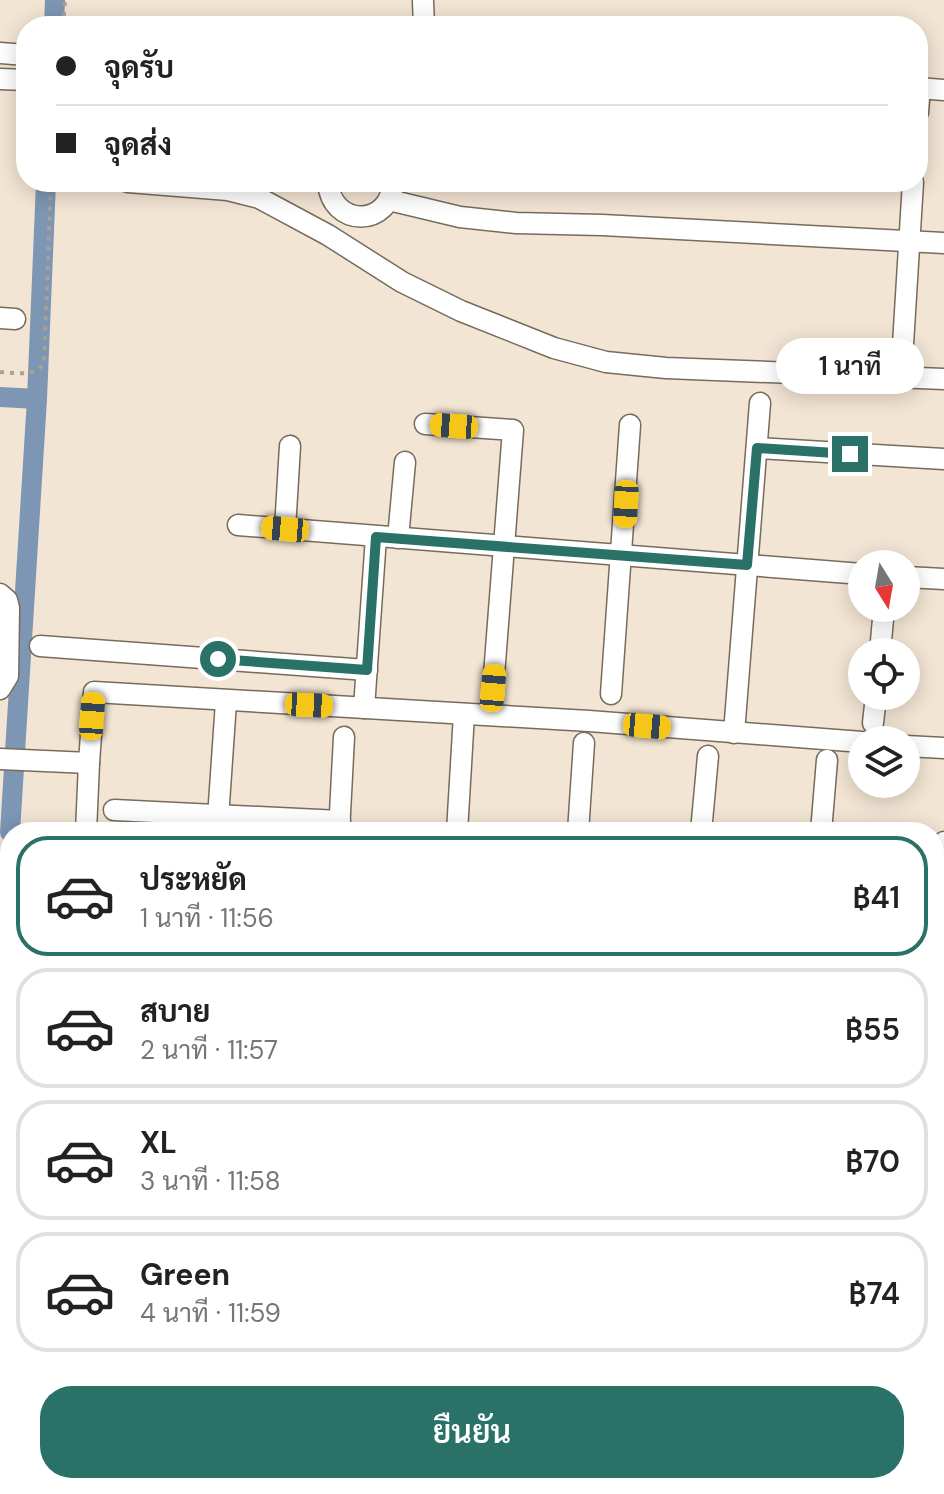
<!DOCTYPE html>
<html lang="th">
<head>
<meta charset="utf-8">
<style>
  :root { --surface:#fff; --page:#f6f6f6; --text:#222; --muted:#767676; --line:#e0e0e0; --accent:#2a7167 }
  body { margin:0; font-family:"DM Sans",Sarabun,sans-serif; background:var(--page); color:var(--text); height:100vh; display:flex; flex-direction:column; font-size:30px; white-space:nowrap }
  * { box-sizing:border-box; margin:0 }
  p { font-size:26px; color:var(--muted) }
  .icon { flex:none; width:44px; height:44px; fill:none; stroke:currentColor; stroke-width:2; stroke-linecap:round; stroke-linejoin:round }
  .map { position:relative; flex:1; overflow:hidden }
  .drawer { position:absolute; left:0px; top:822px; width:944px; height:672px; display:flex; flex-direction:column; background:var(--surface); border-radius:32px 32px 0 0; box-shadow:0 4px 20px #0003 }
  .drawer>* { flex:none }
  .hud { position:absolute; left:16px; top:16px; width:912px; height:176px; border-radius:32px; box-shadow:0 4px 20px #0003; display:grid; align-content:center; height:176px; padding:0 40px; background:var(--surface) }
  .needle { width:52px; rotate:169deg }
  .buttons { position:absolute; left:848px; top:550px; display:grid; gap:16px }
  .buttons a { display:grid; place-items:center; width:72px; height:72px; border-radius:50%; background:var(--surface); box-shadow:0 4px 20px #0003; font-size:40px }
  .end { position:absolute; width:36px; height:36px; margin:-18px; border:10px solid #2a7167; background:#fff; box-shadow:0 0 0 4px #fff }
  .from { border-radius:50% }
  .bubble { position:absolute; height:56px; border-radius:28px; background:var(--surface); box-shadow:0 4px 20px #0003; font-size:26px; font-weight:600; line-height:56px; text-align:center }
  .car { position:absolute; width:24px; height:48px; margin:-24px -12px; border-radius:10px; box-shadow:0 0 6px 2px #0007; background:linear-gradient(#f5c518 24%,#345 0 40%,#f5c518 0 76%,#345 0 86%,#f5c518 0) }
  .hud b { display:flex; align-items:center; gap:28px; height:76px; font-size:30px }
  .hud b+b { border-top:2px solid var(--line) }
  .hud i { width:20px; height:20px; background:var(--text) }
  ul { padding:14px 0 0; list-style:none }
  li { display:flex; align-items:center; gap:24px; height:120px; margin:0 16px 12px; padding:0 24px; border:4px solid var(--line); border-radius:32px }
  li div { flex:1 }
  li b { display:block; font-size:30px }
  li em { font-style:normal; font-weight:600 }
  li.active { border-color:var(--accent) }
  li>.icon { width:72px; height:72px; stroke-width:1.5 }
  .cta { display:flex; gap:16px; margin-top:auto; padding:16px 40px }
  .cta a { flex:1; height:92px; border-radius:32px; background:var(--accent); color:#fff; font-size:32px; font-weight:600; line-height:92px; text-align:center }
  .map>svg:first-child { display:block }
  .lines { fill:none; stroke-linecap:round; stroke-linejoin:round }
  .canal { stroke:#7d96b3; stroke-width:20 }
  .minor-casing { stroke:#776b5c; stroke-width:23 }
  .path { stroke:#aba093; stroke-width:4; stroke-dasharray:4 6; stroke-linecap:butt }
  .minor { stroke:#fff; stroke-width:20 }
  .route { stroke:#2a7167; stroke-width:10 }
</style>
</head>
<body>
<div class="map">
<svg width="944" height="1494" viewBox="0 0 944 1494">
  <rect width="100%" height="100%" fill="#f3e5d4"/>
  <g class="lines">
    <g class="canal">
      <path d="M54,26L55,0"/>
      <path d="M0,397L37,399L46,182"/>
      <path d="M10,832L37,399"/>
      <path d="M23,1494V1484"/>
    </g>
    <defs>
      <g id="minor">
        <path d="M423,2L424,26"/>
        <path d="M0,53L26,55"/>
        <path d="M0,79L26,80"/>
        <path d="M918,88L944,90"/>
        <path d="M918,112L920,88"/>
        <path d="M128,182L228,190L259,198L328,235L402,282L461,311L554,348L606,362L666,368L944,379"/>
        <path d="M328,182C331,228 391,228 393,182"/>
        <path d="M389,200L460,217L516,223L602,225L944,243"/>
        <path d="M0,318L15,319"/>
        <path d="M901,377L913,182"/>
        <path d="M425,424L513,430L493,688"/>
        <path d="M757,448L944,459"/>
        <path d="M238,525L862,574"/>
        <path d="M285,529L290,446"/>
        <path d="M398,538L405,462"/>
        <path d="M906,577L944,579"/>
        <path d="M0,594L7,600L9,608L8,676L0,689"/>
        <path d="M40,646L367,670"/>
        <path d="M880,652L884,608"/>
        <path d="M611,694L630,425"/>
        <path d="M364,708L376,537"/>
        <path d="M873,723L876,696"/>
        <path d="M734,733L760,403"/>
        <path d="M906,746L944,748"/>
        <path d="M0,759L89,763L94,692L589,721L862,742"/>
        <path d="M114,810L340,821"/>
        <path d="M86,832L89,763"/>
        <path d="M217,832L226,702"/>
        <path d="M339,832L344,737"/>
        <path d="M457,832L464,714"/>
        <path d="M578,832L584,743"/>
        <path d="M701,832L708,756"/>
        <path d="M821,832L827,760"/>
        <path d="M941,883L944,842"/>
        <path d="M934,1012L944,1013"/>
        <path d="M934,1124L944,1125"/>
        <path d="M934,1251L944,1252"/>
        <path d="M0,1326H8"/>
        <path d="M0,1460H6"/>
        <path d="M97,1484L189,1494"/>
        <path d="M622,1484L709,1494"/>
        <path d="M273,1494L274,1484"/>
      </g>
    </defs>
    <use href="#minor" class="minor-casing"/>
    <g class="path">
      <path d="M63,26L65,0"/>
      <path d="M0,372C16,373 34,377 44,363L51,182"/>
    </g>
    <use href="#minor" class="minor"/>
  </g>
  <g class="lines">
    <path class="route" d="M218,659L367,670L376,537L747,565L757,448L850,454"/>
  </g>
</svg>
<div class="buttons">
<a><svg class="needle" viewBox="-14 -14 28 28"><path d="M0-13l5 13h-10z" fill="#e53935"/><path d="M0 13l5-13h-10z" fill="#767676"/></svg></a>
<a><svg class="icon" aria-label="locate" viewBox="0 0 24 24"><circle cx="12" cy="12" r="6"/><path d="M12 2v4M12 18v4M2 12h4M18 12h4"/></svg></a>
<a><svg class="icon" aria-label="layers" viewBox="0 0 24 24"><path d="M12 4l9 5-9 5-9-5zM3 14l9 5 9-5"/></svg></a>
</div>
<i class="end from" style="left:218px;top:659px"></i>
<i class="end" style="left:850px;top:454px"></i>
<div class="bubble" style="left:776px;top:338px;width:148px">1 นาที</div>
<i class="car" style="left:454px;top:426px;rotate:274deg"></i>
<i class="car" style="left:626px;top:504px;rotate:183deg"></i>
<i class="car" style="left:285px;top:529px;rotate:275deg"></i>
<i class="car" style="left:493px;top:688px;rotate:5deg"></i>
<i class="car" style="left:309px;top:705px;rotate:93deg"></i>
<i class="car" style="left:92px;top:716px;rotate:4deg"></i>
<i class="car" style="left:647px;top:726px;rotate:95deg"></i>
<div class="hud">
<b><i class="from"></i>จุดรับ</b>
<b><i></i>จุดส่ง</b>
</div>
<section class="drawer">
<ul>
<li class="active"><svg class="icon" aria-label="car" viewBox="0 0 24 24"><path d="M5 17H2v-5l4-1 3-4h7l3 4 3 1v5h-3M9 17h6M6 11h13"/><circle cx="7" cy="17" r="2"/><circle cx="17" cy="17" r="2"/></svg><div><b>ประหยัด</b><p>1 นาที · 11:56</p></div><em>฿41</em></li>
<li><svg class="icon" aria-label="car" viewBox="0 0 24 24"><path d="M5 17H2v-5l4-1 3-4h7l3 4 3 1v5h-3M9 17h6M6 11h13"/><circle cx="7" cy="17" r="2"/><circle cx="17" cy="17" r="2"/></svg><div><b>สบาย</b><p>2 นาที · 11:57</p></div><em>฿55</em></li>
<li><svg class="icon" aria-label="car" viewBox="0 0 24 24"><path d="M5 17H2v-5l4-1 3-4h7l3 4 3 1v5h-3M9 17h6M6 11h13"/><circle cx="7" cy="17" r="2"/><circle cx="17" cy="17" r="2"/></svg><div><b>XL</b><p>3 นาที · 11:58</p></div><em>฿70</em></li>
<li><svg class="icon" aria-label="car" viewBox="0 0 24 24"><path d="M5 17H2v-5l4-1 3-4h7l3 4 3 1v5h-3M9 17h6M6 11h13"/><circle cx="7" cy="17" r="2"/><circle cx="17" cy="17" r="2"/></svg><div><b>Green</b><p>4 นาที · 11:59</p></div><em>฿74</em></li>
</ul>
<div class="cta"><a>ยืนยัน</a></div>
</section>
</div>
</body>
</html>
